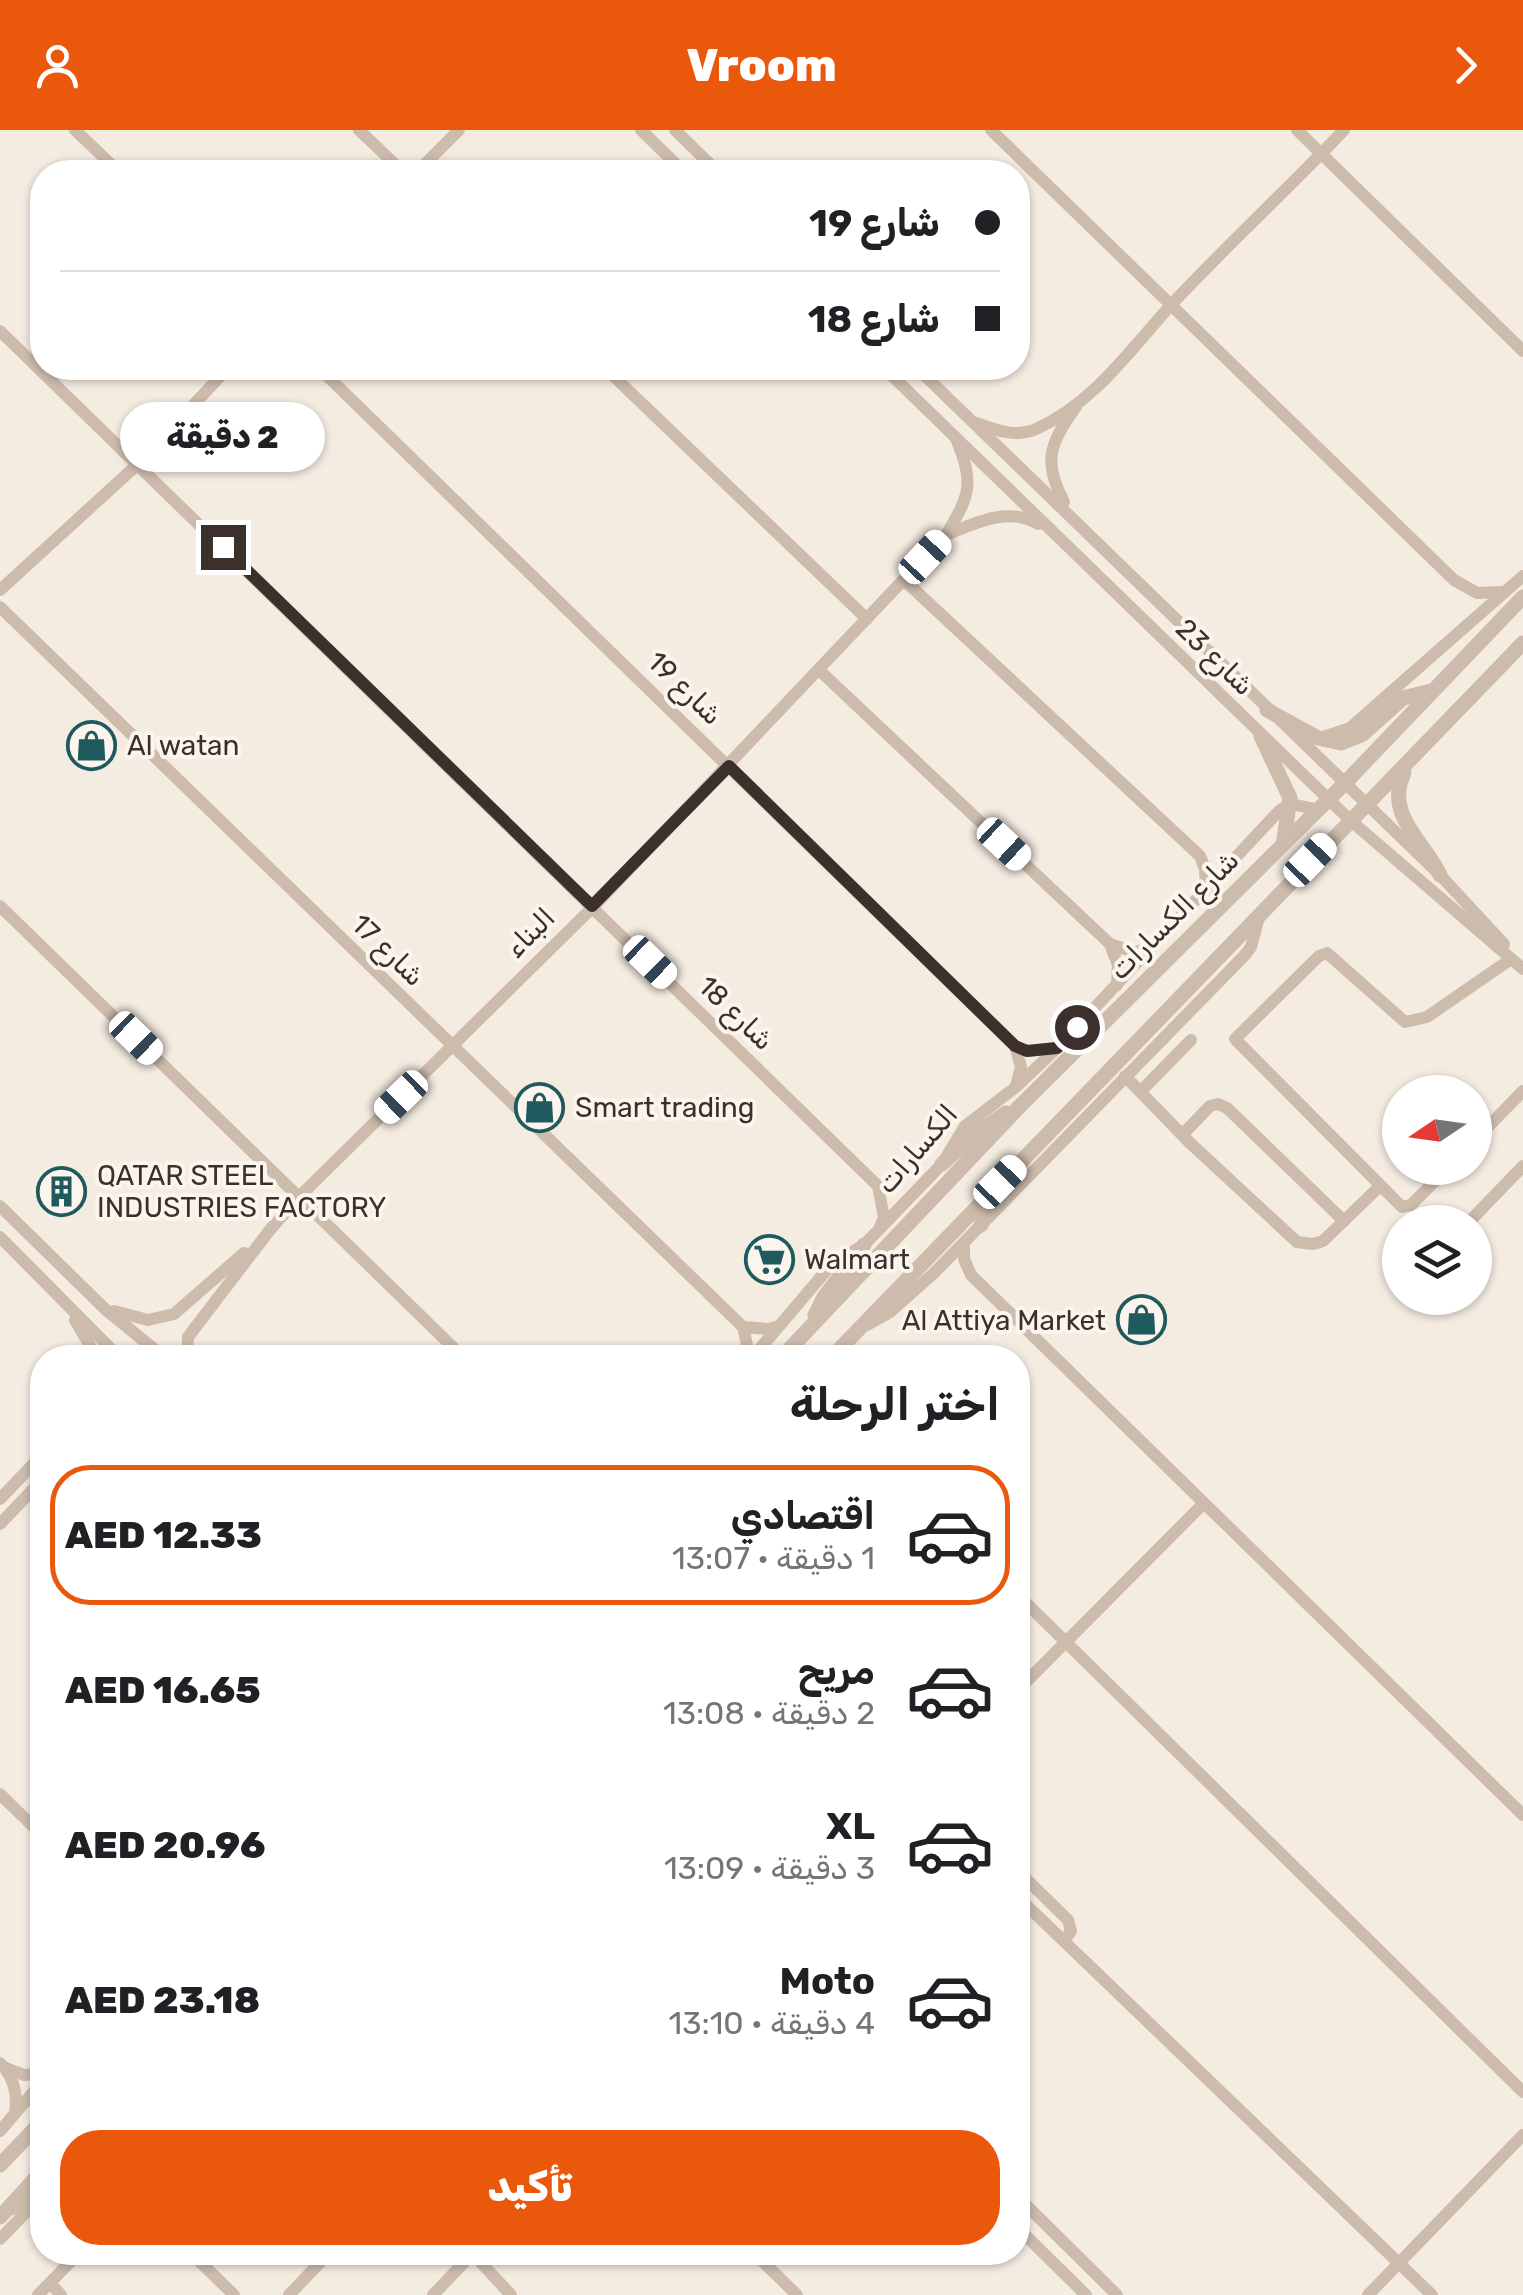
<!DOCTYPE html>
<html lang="ar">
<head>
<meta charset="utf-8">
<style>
  :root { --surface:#fff; --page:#f6f6f6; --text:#202124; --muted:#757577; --line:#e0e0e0; --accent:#ea580c }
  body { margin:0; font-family:Rubik,Cairo,sans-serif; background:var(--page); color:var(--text); direction:rtl; height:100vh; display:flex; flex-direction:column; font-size:38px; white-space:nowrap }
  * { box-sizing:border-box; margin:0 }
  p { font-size:32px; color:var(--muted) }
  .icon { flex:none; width:55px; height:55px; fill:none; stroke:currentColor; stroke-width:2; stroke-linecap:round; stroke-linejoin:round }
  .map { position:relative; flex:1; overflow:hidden; direction:ltr }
  .details { position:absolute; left:30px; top:1215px; width:1000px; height:920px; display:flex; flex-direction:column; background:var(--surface); border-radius:40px; box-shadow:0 2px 8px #0004; direction:rtl }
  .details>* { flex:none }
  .banner { position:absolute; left:30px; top:30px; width:1000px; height:220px; border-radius:40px; box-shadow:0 2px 8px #0004; direction:rtl; display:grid; align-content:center; height:220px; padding:0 30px; background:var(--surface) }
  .needle { width:65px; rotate:257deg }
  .controls { position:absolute; left:1382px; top:945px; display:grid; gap:20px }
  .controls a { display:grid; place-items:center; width:110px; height:110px; border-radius:50%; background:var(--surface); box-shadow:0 2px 8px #0004; font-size:50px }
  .end { position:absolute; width:45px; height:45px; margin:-22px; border:12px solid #3b302b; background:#fff; box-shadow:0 0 0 5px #fff }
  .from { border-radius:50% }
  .bubble { position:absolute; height:70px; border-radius:35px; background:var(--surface); box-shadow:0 2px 8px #0004; font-size:32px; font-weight:800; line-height:70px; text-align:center; direction:rtl }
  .car { position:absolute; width:30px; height:60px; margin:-30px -15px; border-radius:12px; box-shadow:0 0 8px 2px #0007; background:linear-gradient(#fff 24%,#345 0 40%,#fff 0 76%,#345 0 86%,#fff 0) }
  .banner b { display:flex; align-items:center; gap:35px; height:95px; font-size:38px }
  .banner b+b { border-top:2px solid var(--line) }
  .banner i { width:25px; height:25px; background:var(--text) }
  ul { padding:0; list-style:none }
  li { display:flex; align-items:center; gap:30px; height:140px; margin:0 20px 15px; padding:0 10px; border:5px solid transparent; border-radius:40px }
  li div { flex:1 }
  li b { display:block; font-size:38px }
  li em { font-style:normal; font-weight:800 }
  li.active { border-color:var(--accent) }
  li>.icon { width:90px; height:90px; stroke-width:1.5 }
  h2 { padding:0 30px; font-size:45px; line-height:120px }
  .action { display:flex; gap:20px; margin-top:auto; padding:20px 30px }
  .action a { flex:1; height:115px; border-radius:40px; background:var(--accent); color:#fff; font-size:40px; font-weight:800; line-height:115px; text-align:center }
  header { display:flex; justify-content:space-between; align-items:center; height:130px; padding:0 30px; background:var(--accent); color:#fff; font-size:45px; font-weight:800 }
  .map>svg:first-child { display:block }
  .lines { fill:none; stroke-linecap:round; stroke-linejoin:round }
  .minor { stroke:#cdbbac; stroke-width:12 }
  .tertiary { stroke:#cdbbac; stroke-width:15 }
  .route { stroke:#3b302b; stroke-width:12 }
  .labels { text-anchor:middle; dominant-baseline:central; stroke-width:8; stroke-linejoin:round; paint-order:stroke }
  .street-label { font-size:28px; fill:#3b302b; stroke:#fbf5ee }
  .poi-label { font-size:28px; fill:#3b302b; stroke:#fbf5ee; text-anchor:start }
</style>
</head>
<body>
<header><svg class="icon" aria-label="forward" viewBox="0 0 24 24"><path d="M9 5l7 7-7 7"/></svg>Vroom<svg class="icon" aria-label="person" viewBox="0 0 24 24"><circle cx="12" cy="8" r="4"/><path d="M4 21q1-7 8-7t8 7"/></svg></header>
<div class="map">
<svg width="1523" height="2165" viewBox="0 0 1523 2165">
  <rect width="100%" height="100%" fill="#f4ebe1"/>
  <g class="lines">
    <g class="minor">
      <path d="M75,0L119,42"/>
      <path d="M359,0L403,42"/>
      <path d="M641,0L684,42"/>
      <path d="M675,0L718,42"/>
      <path d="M991,0L1454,450L1477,463L1503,462"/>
      <path d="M1297,0L1523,221"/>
      <path d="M417,42L459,0"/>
      <path d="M0,201L878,1056L884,1088L880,1097"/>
      <path d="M319,238L1015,916L1027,921L1057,918"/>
      <path d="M605,238L867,489"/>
      <path d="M884,238L1350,690L1523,839"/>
      <path d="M917,238L1440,745L1504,814"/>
      <path d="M976,293C996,300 1015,308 1036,299C1093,274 1130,220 1171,175C1227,115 1287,60 1344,0"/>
      <path d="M1064,372C1042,331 1050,313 1076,277"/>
      <path d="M946,405C975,393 1009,376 1038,394"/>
      <path d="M904,450L1200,726L1205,739L1206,760"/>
      <path d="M0,460L138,334L228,238"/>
      <path d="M0,477L743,1197L750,1228"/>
      <path d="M819,540L1110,814L1134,822L1150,818"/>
      <path d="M1320,608L1350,598L1523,446"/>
      <path d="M0,776L464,1228"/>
      <path d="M1110,814L1118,835L1117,855"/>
      <path d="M1015,916L1021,937L1016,956"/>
      <path d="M1125,946L1189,1012L1297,1112L1313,1114L1323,1111L1380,1056"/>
      <path d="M1142,960L1191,910"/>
      <path d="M1183,1004L1210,976L1218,974L1227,978L1344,1091"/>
      <path d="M1475,1010L1523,961"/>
      <path d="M1448,1038L1411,1075L1402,1077L1235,909L1319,826L1327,823L1405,892L1427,887L1511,829"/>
      <path d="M0,1076L105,1179L165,1228"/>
      <path d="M1469,1092L1523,1036"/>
      <path d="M0,1107L120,1228"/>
      <path d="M964,1113V1129L971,1145L1523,1685"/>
      <path d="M114,1181L148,1190L174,1184L244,1123"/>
      <path d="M75,1190L97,1228"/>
      <path d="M867,1195L890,1182L934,1143L1244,826L1251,817L1260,783"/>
      <path d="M743,1197L769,1199L779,1196"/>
      <path d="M187,1228L188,1207L269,1101L299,1067L593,777L946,405C971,363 974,354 956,308"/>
      <path d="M752,1228L831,1135L864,1115L942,1034L965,996L1016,957L1057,918L1280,680L1291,674L1315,679"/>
      <path d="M0,1369L42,1325"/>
      <path d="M0,1394L42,1350"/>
      <path d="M1018,1465L1523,1962"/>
      <path d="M1018,1560L1202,1375"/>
      <path d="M0,1664L42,1705"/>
      <path d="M1018,1741L1068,1790L1071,1801L1064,1811"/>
      <path d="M1018,1767L1432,2165"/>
      <path d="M0,1933C14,1947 18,1963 15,1983"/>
      <path d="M6,1938L24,1945L42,1944"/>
      <path d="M0,2001L42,1952"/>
      <path d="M1018,2067L1117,2165"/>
      <path d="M1018,2098L1086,2165"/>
      <path d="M0,2109L40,2068"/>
      <path d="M190,2122L234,2165"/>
      <path d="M753,2122L797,2165"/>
      <path d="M473,2124L511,2165"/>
      <path d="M50,2153L61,2165"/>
      <path d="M38,2165L80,2122"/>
      <path d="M289,2165L330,2122"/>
      <path d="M433,2165L474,2122"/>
      <path d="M1368,2165L1523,2005"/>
    </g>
    <g class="tertiary">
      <path d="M1267,580L1318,608L1341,613L1363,604L1403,568L1431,561"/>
      <path d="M1261,606L1290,668L1284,709"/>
      <path d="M1404,643C1384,684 1424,711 1440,745"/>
      <path d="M942,1034L972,1007L1006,983"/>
      <path d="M981,1095L996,1062"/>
      <path d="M815,1185L824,1167L864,1115"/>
      <path d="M781,1228L1019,977L1344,654L1523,467"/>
      <path d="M831,1228L1523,513"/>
      <path d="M0,2035L42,1991"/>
      <path d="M11,2078L42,2067"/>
      <path d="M0,2087L42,2041"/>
    </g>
  </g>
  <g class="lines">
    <path class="route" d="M223,417L592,776L729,636L1015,916L1027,921L1057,918L1077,897"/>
  </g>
  <defs>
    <symbol id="shop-ring" viewBox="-11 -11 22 22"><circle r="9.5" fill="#fbf5ee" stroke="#1f5a5e" stroke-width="1.5"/><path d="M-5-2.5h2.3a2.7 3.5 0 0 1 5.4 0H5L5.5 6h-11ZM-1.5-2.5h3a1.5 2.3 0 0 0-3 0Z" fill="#1f5a5e"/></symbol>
    <symbol id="building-ring" viewBox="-11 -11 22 22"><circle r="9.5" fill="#fbf5ee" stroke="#1f5a5e" stroke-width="1.5"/><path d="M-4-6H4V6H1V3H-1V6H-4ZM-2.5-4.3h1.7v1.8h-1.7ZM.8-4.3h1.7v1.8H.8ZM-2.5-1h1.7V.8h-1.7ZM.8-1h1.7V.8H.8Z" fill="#1f5a5e"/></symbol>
    <symbol id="supermarket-ring" viewBox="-11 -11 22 22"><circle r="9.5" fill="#fbf5ee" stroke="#1f5a5e" stroke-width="1.5"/><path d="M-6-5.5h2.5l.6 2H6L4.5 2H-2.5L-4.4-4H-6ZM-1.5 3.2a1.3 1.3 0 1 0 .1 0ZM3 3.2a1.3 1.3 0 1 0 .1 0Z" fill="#1f5a5e"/></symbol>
  </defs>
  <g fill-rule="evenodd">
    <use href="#shop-ring" x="64" y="588" width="55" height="55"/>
    <use href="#shop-ring" x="512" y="950" width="55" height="55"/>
    <use href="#building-ring" x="34" y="1034" width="55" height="55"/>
    <use href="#supermarket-ring" x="742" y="1102" width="55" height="55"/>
    <use href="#shop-ring" x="1114" y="1162" width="55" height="55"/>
  </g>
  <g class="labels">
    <g class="street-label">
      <text transform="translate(1215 527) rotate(44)">شارع 23</text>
      <text transform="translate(685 558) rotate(44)">شارع 19</text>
      <text transform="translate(1174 785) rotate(-45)">شارع الكسارات</text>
      <text transform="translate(530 803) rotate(-45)">البناء</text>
      <text transform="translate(388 820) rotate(44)">شارع 17</text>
      <text transform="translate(736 883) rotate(44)">شارع 18</text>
      <text transform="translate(917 1019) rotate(-49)">الكسارات</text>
    </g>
    <g class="poi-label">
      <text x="127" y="615">Al watan</text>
      <text x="575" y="977">Smart trading</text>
      <text x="97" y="1045">QATAR STEEL<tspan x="97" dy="32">INDUSTRIES FACTORY</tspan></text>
      <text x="804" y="1129">Walmart</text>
      <text x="1106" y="1190" text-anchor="end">Al Attiya Market</text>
    </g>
  </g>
</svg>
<div class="controls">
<a><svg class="needle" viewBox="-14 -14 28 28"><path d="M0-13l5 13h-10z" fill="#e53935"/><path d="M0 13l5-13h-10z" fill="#757577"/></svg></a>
<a><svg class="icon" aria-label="layers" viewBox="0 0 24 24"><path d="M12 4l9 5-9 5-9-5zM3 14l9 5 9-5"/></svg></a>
</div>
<i class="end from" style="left:1077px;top:897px"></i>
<i class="end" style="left:223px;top:417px"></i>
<div class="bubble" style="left:120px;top:272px;width:205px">2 دقيقة</div>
<i class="car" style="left:925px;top:427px;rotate:43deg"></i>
<i class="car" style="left:1004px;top:714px;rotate:133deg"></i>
<i class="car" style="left:1310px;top:730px;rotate:44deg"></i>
<i class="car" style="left:650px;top:832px;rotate:134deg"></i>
<i class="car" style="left:136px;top:908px;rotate:134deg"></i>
<i class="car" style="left:401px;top:967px;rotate:226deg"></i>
<i class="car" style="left:1000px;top:1052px;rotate:44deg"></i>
<div class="banner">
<b><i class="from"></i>شارع 19</b>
<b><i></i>شارع 18</b>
</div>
<section class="details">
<h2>اختر الرحلة</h2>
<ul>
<li class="active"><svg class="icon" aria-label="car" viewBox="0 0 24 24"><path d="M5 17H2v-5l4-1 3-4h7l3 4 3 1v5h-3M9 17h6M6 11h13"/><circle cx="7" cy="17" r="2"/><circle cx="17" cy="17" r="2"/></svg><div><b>اقتصادي</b><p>1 دقيقة · 13:07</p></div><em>AED 12.33</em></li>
<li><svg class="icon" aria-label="car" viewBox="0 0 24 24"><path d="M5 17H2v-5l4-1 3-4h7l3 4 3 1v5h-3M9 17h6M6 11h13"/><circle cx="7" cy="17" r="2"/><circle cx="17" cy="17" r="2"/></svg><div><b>مريح</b><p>2 دقيقة · 13:08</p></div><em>AED 16.65</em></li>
<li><svg class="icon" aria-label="car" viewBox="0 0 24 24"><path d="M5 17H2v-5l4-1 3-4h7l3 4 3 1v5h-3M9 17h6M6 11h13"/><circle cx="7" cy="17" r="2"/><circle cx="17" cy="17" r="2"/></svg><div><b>XL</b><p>3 دقيقة · 13:09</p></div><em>AED 20.96</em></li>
<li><svg class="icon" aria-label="car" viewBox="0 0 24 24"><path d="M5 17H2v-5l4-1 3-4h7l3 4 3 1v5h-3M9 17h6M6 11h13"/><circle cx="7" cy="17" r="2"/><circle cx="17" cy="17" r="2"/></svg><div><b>Moto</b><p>4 دقيقة · 13:10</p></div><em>AED 23.18</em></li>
</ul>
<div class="action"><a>تأكيد</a></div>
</section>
</div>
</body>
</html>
